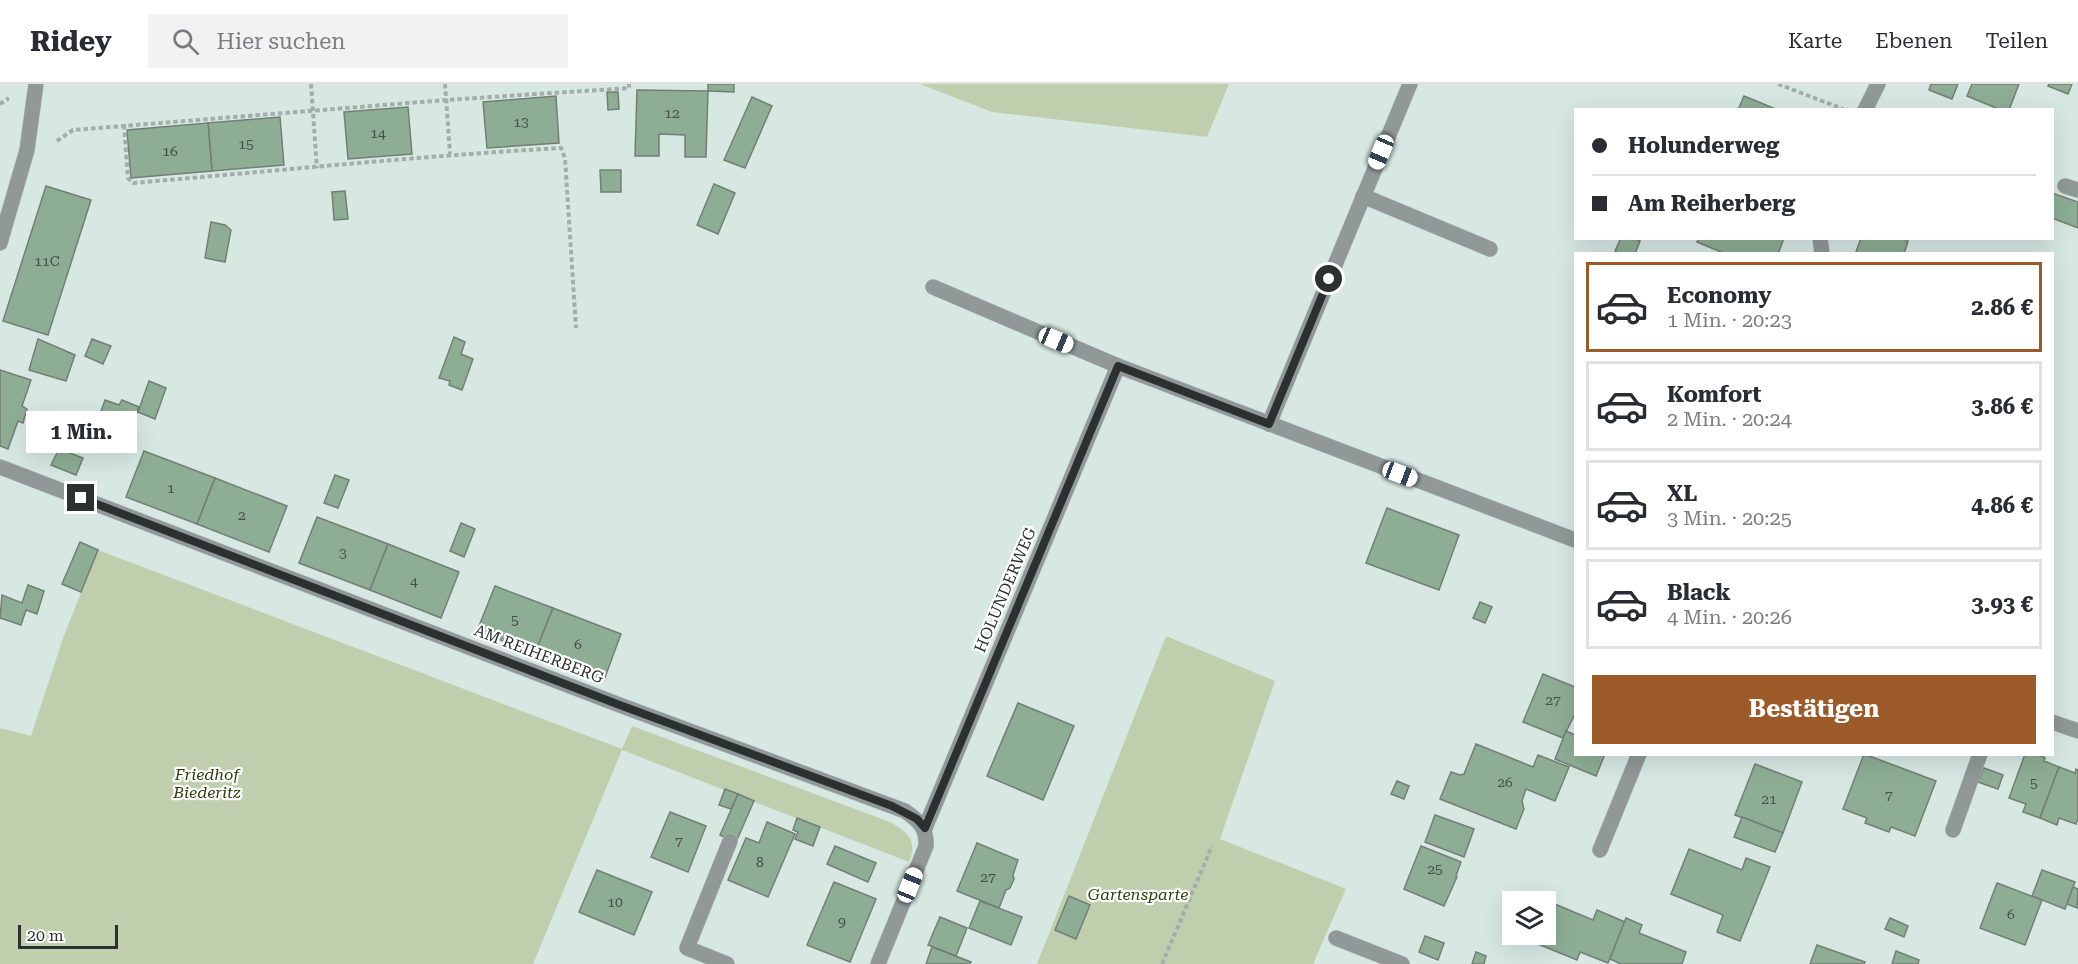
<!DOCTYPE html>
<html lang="de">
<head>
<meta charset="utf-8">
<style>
  :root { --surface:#fff; --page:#f2f2f3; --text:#2b2b33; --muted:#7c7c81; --line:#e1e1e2; --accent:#9d5a29 }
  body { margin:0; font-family:"Roboto Serif",serif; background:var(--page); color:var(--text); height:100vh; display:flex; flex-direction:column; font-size:22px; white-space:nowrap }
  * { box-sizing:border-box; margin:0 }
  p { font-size:20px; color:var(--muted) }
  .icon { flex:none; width:33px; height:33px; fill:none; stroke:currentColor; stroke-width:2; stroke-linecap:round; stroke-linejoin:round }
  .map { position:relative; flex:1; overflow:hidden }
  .drawer { position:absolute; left:1574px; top:168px; width:480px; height:504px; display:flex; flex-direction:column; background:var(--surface); border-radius:0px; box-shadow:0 6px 24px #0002 }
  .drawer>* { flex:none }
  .banner { position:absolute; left:1574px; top:24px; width:480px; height:132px; border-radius:0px; box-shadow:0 6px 24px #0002; display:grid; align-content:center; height:132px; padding:0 18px; background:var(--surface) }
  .controls { position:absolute; left:1502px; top:807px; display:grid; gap:12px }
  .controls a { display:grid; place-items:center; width:54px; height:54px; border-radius:0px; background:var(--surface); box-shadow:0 6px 24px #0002; font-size:30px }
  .scale { position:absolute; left:18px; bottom:15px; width:100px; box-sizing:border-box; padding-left:6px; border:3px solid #2b312f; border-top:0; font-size:16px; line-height:21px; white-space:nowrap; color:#2b312f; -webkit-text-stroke:4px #fff; paint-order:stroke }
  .end { position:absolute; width:27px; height:27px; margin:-14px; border:8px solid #2b312f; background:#fff; box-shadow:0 0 0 3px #fff }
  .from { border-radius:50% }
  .bubble { position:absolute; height:42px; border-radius:0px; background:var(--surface); box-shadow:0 6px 24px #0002; font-size:20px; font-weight:700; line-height:42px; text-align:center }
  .car { position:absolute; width:18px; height:36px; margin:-18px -9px; border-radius:8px; box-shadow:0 0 4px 2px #0007; background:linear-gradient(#fff 24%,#345 0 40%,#fff 0 76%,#345 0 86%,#fff 0) }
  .banner b { display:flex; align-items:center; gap:21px; height:57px; font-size:22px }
  .banner b+b { border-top:2px solid var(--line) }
  .banner i { width:15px; height:15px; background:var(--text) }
  ul { padding:10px 0 0; list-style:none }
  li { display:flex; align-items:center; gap:18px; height:90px; margin:0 12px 9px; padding:0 6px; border:3px solid var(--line); border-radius:0px }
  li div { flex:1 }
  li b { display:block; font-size:22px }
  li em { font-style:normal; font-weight:700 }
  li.selected { border-color:var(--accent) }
  li>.icon { width:54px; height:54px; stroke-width:1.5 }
  .cta { display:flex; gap:12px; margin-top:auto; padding:12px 18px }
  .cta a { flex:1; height:69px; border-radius:0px; background:var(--accent); color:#fff; font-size:24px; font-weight:700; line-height:69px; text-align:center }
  header { display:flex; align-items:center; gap:36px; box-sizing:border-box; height:84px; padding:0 30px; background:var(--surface); border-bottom:2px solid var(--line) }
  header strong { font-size:28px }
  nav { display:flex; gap:33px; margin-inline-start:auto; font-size:21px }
  .search { width:420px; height:54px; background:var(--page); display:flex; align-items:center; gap:15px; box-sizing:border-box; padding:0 21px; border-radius:0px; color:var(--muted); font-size:22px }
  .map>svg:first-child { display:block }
  .green { fill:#bfceac }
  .building { fill:#8dae94; stroke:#737f76; stroke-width:1.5 }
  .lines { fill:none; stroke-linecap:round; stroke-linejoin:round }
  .minor-casing { stroke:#b5c3bf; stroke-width:16 }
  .path { stroke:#a1aeaa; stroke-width:4; stroke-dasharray:4.5 3; stroke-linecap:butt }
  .minor { stroke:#909898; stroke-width:15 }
  .route { stroke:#2b312f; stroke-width:8 }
  .labels { text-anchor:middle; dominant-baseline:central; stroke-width:4.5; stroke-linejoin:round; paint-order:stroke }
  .number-label { font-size:14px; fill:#445048 }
  .street-label { font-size:16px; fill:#2b312f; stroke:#fff }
  .park-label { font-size:16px; font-style:italic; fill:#2c3f08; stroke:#fff }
</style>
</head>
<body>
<header>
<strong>Ridey</strong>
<div class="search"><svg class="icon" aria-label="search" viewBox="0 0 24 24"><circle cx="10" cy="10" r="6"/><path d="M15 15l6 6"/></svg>Hier suchen</div>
<nav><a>Karte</a><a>Ebenen</a><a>Teilen</a></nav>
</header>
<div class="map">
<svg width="2078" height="880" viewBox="0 0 2078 880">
  <rect width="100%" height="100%" fill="#d7e8e3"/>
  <g class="green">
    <path d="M920,0H1229L1207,53L992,28Z"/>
    <path d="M98,466L622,665L632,642L890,738C908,748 918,757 909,778L622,666L533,880H0V644L31,652L63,554Z"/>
    <path d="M1166,552L1275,597L1220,755L1346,805L1313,880H1037Z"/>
  </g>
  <g class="building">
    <path d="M708,0H734V8L708,7Z"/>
    <path d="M1931,0H1958L1952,15L1929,6Z"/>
    <path d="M1972,0H2019L2009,26H2001L1967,12Z"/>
    <path d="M2049,0H2072L2068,10L2048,2Z"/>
    <path d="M637,6L708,7L706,73H685V51L659,50V72H635Z"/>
    <path d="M607,8H618L619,25L608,26Z"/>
    <path d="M556,12L559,59L487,64L483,18Z"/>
    <path d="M1744,12L1778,26H1738Z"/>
    <path d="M752,13L772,22L745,84L724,76Z"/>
    <path d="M408,23L412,70L348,75L344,28Z"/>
    <path d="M280,33L284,81L212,87L208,39Z"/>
    <path d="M208,39L212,87L131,94L127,46Z"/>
    <path d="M600,86H621V108H601Z"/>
    <path d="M714,100L735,109L718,150L697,141Z"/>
    <path d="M46,102L91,116L48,251L3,237Z"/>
    <path d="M345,107L348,135L334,136L332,108Z"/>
    <path d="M2052,109L2078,118V144L2052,134Z"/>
    <path d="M211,138L225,141L231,146L225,178L205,174Z"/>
    <path d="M1621,154H1633L1640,157L1635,170H1621L1615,167Z"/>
    <path d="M1699,154H1784L1778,170H1726L1697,158Z"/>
    <path d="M1861,154H1903L1908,157L1904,170H1859L1856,168Z"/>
    <path d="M454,253L465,258L461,270L473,275L462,306L449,301L450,297L439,294Z"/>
    <path d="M38,255L75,271L66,297L29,286Z"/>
    <path d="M92,255L111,262L103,280L85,272Z"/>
    <path d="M0,286L31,296L22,322L27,325L23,339L18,337L8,365L0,362Z"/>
    <path d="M149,297L166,304L155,335L138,328Z"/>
    <path d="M105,316L119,321L122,316L139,323L129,351L97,339Z"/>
    <path d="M59,365L83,374L76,391L51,381Z"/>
    <path d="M144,367L215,394L197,440L126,413Z"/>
    <path d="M335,391L349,396L338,424L324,419Z"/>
    <path d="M215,394L287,422L269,468L197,440Z"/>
    <path d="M1387,424L1459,451L1439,506L1366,479Z"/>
    <path d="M317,433L388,460L370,506L299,479Z"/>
    <path d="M461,439L475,445L464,473L450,467Z"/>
    <path d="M80,458L98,466L81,508L62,500Z"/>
    <path d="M388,460L459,488L441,534L370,506Z"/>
    <path d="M28,501L44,507L37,530L26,526L21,541L0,534L2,511L22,519Z"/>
    <path d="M495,502L553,524L535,569L477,547Z"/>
    <path d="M1480,518L1492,523L1485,539L1473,534Z"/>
    <path d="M553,524L621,550L604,596L535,569Z"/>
    <path d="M1543,590L1575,603V630L1563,654L1523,638Z"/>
    <path d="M1018,619L1074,642L1043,716L987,692Z"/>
    <path d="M1566,647L1575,651V670H1605L1596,692L1555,675Z"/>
    <path d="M1476,660L1533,683L1538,671L1569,683L1555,717L1526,705L1522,717L1524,725L1516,745L1440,715L1451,688L1460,691L1464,690Z"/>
    <path d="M1864,670L1936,697L1915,752L1891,743L1889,748L1865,739L1867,734L1843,725Z"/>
    <path d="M2025,670H2037L2045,674L2044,677L2059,683L2040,734L2023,728L2026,720L2009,714Z"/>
    <path d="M1755,680L1802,698L1783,749L1735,731Z"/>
    <path d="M2059,683L2075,689L2076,685L2078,686V735L2076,740L2059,734L2057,741L2040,734Z"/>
    <path d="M1984,684L2003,691L1998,705L1978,698Z"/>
    <path d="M1397,697L1409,702L1404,715L1391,710Z"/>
    <path d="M725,705L738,710L731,725L719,721Z"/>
    <path d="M738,710L754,717L736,758L720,751Z"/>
    <path d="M670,728L706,742L688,788L651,773Z"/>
    <path d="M1435,731L1474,745L1464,773L1425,758Z"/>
    <path d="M1742,733L1783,749L1775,768L1734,753Z"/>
    <path d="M797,734L820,743L813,762L795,755L798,748L793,746Z"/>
    <path d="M767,738L795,750L768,813L728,796L746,754L759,759Z"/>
    <path d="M977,759L1018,776L1013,791L1014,795L1010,804L1006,806L999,824L957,807Z"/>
    <path d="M835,762L876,779L868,798L827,780Z"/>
    <path d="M1421,762L1461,778L1456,792L1457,793L1444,822L1404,805Z"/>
    <path d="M1689,765L1742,786L1746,774L1770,783L1740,857L1717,848L1723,831L1671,810Z"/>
    <path d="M597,786L652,808L634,851L579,828Z"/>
    <path d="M2042,786L2075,798L2065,825L2032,812Z"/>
    <path d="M834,798L876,815L850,878L807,861Z"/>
    <path d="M1997,799L2042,816L2025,861L1980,844Z"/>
    <path d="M2073,803L2078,805L2077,824L2067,820Z"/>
    <path d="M1069,812L1090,821L1076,855L1055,846Z"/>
    <path d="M1545,816L1593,836L1597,826L1625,838L1608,879L1580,868L1577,876L1528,856L1530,850H1545Z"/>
    <path d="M980,817L1022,833L1011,861L969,844Z"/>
    <path d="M940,833L967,844L956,872L928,861Z"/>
    <path d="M1626,834L1642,841L1639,849L1686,868L1682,880H1621L1610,875Z"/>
    <path d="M1890,834L1908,842L1904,853L1885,845Z"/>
    <path d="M1425,852L1444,859L1438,876L1419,868Z"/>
    <path d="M1817,861L1865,878L1864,880H1810Z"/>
    <path d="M932,863L971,878L970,880H926Z"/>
    <path d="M1896,867L1919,876L1918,880H1892Z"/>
    <path d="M1476,868L1486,872L1484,880H1472Z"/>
  </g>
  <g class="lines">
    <defs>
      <g id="minor">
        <path d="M1865,26L1878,0"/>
        <path d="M2065,102L2078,106"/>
        <path d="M1363,112L1490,165"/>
        <path d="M1820,154L1822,170"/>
        <path d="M0,159L27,66L36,0"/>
        <path d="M933,203L1118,282"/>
        <path d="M1269,340L1410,0"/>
        <path d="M0,383L617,620L905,727C919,737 927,744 926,762L878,880"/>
        <path d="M2052,638L2078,647"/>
        <path d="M925,744L1118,282L1575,456"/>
        <path d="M1953,746L1980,670"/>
        <path d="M1600,766L1639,670"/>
        <path d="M1336,854L1402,880"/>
        <path d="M727,880L687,864L730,757"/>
      </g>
    </defs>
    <use href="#minor" class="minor-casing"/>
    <g class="path">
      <path d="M311,0L317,84"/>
      <path d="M445,0L450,70"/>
      <path d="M1778,0L1843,25"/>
      <path d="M0,20L9,14"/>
      <path d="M124,41L128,94L133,99C276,87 418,72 561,64L565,74L576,244"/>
      <path d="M57,57L73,46L446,16L629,4V0"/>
      <path d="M1162,880L1212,762"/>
    </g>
    <use href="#minor" class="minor"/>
  </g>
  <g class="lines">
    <path class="route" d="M81,414L617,620L892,722L917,735L925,744L1118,282L1269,340L1329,195"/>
  </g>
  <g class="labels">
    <g class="number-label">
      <text x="672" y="29">12</text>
      <text x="521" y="38">13</text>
      <text x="378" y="49">14</text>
      <text x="246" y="60">15</text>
      <text x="170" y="67">16</text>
      <text x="47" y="177">11C</text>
      <text x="171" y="404">1</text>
      <text x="242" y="431">2</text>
      <text x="343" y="469">3</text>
      <text x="414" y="497">4</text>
      <text x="515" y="536">5</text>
      <text x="578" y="560">6</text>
      <text x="1553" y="616">27</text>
      <text x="1505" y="698">26</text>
      <text x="2034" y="699">5</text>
      <text x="1889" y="711">7</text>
      <text x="1769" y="715">21</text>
      <text x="679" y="757">7</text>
      <text x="760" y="778">8</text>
      <text x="1435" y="785">25</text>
      <text x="988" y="793">27</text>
      <text x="615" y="818">10</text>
      <text x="2011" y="830">6</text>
      <text x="842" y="838">9</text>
    </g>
    <g class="street-label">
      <text transform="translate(1005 506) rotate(-67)">HOLUNDERWEG</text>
      <text transform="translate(539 570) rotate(21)">AM REIHERBERG</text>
    </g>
    <g class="park-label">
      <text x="207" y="690">Friedhof<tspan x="207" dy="18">Biederitz</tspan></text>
      <text x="1138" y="810">Gartensparte</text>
    </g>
  </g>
</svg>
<div class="controls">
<a><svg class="icon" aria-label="layers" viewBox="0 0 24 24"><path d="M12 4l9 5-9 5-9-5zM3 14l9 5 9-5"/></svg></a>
</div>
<div class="scale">20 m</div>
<i class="end from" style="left:1329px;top:195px"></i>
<i class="end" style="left:81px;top:414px"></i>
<div class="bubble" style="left:26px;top:327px;width:111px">1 Min.</div>
<i class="car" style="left:1381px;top:68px;rotate:203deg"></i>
<i class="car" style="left:1056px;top:256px;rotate:113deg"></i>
<i class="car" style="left:1400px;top:390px;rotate:111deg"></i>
<i class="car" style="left:910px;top:801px;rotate:22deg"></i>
<div class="banner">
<b><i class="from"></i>Holunderweg</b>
<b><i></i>Am Reiherberg</b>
</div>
<section class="drawer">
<ul>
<li class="selected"><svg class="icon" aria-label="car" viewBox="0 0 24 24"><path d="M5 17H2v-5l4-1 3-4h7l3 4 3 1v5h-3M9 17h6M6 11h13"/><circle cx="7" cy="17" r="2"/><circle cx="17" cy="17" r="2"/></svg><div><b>Economy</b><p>1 Min. · 20:23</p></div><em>2.86 €</em></li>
<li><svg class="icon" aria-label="car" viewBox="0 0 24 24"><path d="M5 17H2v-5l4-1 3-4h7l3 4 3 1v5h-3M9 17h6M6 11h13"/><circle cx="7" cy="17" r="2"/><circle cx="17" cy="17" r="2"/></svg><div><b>Komfort</b><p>2 Min. · 20:24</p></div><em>3.86 €</em></li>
<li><svg class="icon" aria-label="car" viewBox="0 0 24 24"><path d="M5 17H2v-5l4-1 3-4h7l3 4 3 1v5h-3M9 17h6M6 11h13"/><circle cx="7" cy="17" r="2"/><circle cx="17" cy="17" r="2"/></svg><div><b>XL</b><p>3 Min. · 20:25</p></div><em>4.86 €</em></li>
<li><svg class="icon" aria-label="car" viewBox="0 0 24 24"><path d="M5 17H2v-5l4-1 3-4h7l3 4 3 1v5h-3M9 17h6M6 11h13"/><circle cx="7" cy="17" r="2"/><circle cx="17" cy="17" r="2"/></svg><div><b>Black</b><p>4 Min. · 20:26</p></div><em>3.93 €</em></li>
</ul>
<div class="cta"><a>Bestätigen</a></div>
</section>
</div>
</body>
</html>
